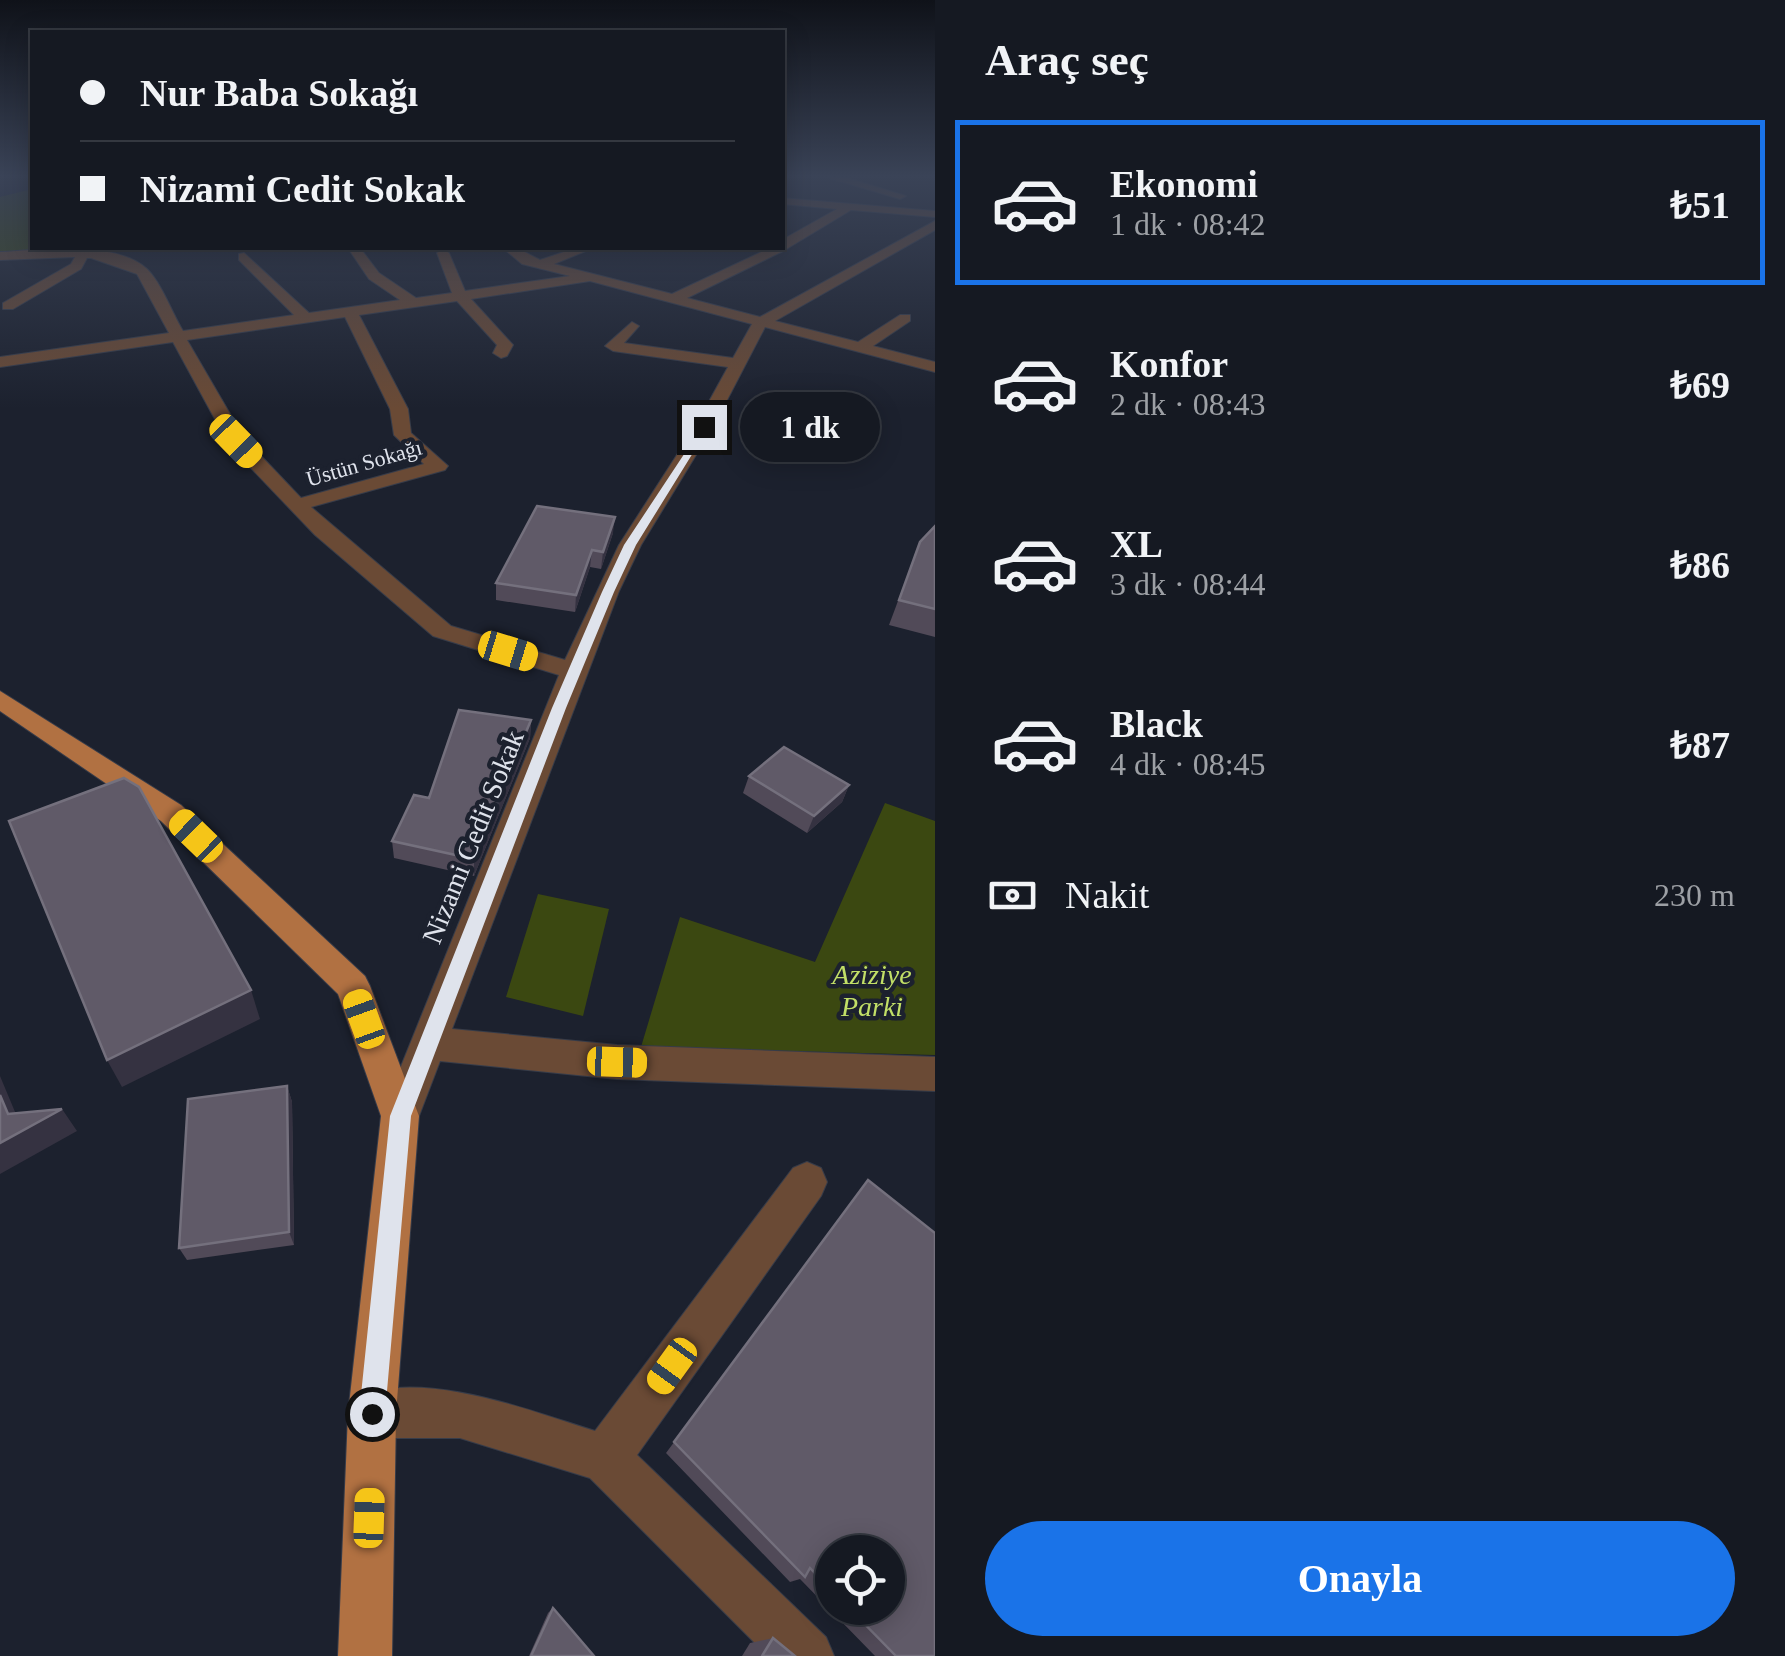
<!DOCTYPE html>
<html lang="tr">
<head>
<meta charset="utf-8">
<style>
  :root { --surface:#151922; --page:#1e222a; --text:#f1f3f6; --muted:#9da0a5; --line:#343840; --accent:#1a73e8 }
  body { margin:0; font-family:Georgia,serif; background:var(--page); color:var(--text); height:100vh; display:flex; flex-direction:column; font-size:38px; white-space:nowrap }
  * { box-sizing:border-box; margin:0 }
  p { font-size:32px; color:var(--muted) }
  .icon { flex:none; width:55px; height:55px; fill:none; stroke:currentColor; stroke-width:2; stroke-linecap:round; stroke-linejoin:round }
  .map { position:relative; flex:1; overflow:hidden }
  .side { display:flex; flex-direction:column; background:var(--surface); width:850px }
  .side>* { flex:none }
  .banner { position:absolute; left:30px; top:30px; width:755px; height:220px; border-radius:0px; box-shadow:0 5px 25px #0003,0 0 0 2px var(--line); display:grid; align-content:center; height:220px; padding:0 50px; background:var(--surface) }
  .tools { position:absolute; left:815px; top:1535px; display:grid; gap:20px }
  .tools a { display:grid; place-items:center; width:90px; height:90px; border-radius:50%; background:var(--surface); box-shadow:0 5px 25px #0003,0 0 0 2px var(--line); font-size:50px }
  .end { position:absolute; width:45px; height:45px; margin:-22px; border:12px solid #dfe3ec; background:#111; box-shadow:0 0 0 5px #111 }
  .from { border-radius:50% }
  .bubble { position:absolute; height:70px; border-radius:35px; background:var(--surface); box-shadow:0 5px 25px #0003,0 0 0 2px var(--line); font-size:32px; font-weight:700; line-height:70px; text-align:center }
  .car { position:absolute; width:30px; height:60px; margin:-30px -15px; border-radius:12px; box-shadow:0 0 8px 2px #0007; background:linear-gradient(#f5c518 24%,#345 0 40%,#f5c518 0 76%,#345 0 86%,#f5c518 0) }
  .banner b { display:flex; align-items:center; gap:35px; height:95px; font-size:38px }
  .banner b+b { border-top:2px solid var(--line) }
  .banner i { width:25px; height:25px; background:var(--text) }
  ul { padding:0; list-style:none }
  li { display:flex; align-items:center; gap:30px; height:165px; margin:0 20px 15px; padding:0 30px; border:5px solid transparent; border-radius:0px }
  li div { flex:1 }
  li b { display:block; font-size:38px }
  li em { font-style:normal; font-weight:700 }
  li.current { border-color:var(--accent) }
  li>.icon { width:90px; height:90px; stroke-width:1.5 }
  h2 { padding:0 50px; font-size:45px; line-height:120px }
  .pay { display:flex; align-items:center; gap:25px; height:110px; padding:0 50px; font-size:38px }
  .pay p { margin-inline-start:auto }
  .primary-button { display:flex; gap:20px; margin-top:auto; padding:20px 50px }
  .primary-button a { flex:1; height:115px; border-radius:60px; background:var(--accent); color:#fff; font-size:40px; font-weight:700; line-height:115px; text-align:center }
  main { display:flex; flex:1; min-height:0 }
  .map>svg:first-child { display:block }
  .green { fill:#3b4811 }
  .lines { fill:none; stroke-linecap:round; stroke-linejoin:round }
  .minor-casing { stroke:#373c49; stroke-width:2 }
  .major-casing { stroke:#373c49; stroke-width:2 }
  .minor { fill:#6a4a35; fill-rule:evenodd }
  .major { fill:#b17142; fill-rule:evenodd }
  .wall { fill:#514a58; fill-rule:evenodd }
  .shaded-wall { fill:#353241 }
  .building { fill:#605a68; stroke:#74707d; stroke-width:2.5 }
  .route { fill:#dfe3ec }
  .labels { text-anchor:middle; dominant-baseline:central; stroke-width:9; stroke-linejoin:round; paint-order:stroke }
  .far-street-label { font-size:22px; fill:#dfe3ec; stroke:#1c212e }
  .street-label { font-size:28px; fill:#dfe3ec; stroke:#1c212e }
  .park-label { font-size:28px; font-style:italic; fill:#c2df67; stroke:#1c212e }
</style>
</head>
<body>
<main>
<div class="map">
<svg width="935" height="1656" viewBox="0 0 935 1656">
  <rect width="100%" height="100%" fill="#1c212e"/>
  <g class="green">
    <path d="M32,189V248H275L0,253V197Z"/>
    <path d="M885,803L935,821V1055L641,1047L680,917L815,962Z"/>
    <path d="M538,894L609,909L583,1016L506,997Z"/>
  </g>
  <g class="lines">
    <defs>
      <g id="minor">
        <path d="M826,177H844L906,196L900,199Z"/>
        <path d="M782,198L935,211V217L851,210L783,251L687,298L760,317L935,221V230L775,321L858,342L900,315H910V321L873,346L935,362V372L765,327L713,427L641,545L619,591L452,1029L617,1045L935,1057V1091L617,1079L440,1061L414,1129L400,1134L386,1129L381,1116L559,675L433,636L315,535L229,445L173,342L0,367V357L169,333L137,274L91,258H87L81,269L13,309H3V303L71,264L75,257L0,260V252C39,250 116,240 147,269C162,284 172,313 183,331L294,315L239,260V254L244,253L309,313L400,300L369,279L348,248H360L379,273L416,298L452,293L437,253L443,249L449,253L465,291L570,276L522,264L503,248H517L540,260L576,248H593L554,264L672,294L770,248H782V240L837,209L782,204ZM590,281L752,324L733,358L624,343L639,326L632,322L605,346L613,351L728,367L695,427L619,545L565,660L451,626L311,507L445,470L448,466L411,433L408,409L359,315L457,301L497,345L493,353L501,358L507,356L513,345L471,299ZM345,317L390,409L394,435L424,464L301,498L244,438L187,340Z"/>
        <path d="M807,1162L821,1168L827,1182L821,1196L637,1455L826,1637L834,1656H768L590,1478L460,1438H372L355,1431L348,1414L355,1397C424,1369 527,1410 595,1431L793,1168Z"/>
      </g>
      <path id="major" d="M0,691L181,805L365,976L370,986L419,1116L396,1414L392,1656H338L348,1414L381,1116L338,994L161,821L0,711Z"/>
    </defs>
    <use href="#minor" class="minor-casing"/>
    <use href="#major" class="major-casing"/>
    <use href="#minor" class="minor"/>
    <use href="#major" class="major"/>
  </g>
  <g class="wall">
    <path d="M935,526V637L889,625L920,542Z"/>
    <path d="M613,533L601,569L590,567L575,612L496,600V583Z"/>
    <path d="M531,720L530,738L474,876L394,858L392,841L429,798Z"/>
    <path d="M749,776L849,785L842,802L807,833L743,793Z"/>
    <path d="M287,1086L292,1102L294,1245L187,1260L179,1248Z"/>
    <path d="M868,1180L935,1656H875L800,1579L790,1582L666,1453ZM832,1552L888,1608H832Z"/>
    <path d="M553,1608L594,1656H529L548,1613Z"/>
    <path d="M773,1638L795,1656H742L750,1643Z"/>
  </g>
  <g class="shaded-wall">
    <path d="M615,517L613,533L601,569L603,552Z"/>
    <path d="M592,550L590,567L575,612L576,595Z"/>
    <path d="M531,720L530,738L474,876V859Z"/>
    <path d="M849,785L842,802L807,833L814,816Z"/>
    <path d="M251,990L260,1019L122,1087L107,1060Z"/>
    <path d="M0,1076L23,1131L62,1109L77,1131L0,1174V1143L8,1114L0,1095Z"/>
    <path d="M287,1086L292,1102L294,1245L289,1232Z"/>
  </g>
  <g class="building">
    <path d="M537,506L615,517L603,552L592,550L576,595L496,583Z"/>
    <path d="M935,526V609L899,600L920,542Z"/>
    <path d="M459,710L531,720L474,859L392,841L414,795L429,798Z"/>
    <path d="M784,747L849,785L814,816L749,776Z"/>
    <path d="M124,778L139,787L251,990L107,1060L9,821Z"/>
    <path d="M287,1086L289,1232L179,1248L188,1099Z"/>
    <path d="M0,1095L8,1114L62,1109L0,1143Z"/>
    <path d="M868,1180L935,1233V1656H896L849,1608H888V1552H832V1591L810,1568L805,1577L674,1442Z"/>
    <path d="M553,1608L594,1656H531Z"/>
    <path d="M773,1638L795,1656H762Z"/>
  </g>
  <linearGradient id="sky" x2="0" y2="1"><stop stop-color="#0f1219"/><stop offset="0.43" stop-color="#3a4357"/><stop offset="1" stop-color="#3a4357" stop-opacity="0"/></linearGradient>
  <rect width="935" height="409" fill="url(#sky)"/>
  <path class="route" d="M704,424L709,427L636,545L614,592L566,708L411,1116L385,1414L381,1423L372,1427L363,1423L359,1414L390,1116L552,708L602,592L624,545Z"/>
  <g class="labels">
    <g class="far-street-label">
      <text transform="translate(364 463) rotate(-16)">Üstün Sokağı</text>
    </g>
    <g class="street-label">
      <text transform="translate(473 837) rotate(-68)">Nizami Cedit Sokak</text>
    </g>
    <g class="park-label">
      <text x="872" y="974">Aziziye<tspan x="872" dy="32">Parki</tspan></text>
    </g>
  </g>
</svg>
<div class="tools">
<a><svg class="icon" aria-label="locate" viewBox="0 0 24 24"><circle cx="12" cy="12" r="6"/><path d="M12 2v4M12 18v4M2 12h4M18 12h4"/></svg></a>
</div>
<i class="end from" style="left:372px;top:1414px"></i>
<i class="end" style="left:704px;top:427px"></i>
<div class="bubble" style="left:740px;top:392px;width:140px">1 dk</div>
<i class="car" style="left:236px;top:441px;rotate:136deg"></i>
<i class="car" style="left:508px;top:651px;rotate:107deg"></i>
<i class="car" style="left:196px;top:836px;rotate:314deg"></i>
<i class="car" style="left:364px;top:1019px;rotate:340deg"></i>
<i class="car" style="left:617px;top:1062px;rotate:92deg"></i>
<i class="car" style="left:672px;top:1366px;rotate:216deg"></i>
<i class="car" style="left:369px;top:1518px;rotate:2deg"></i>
<div class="banner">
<b><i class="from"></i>Nur Baba Sokağı</b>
<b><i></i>Nizami Cedit Sokak</b>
</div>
</div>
<section class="side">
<h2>Araç seç</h2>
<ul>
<li class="current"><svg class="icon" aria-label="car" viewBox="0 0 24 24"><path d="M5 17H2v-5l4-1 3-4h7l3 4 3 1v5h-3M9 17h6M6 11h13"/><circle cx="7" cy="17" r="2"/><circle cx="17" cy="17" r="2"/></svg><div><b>Ekonomi</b><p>1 dk · 08:42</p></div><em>₺51</em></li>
<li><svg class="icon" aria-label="car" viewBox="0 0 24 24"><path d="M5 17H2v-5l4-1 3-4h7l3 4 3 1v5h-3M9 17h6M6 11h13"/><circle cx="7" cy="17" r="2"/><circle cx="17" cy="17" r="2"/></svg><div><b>Konfor</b><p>2 dk · 08:43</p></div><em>₺69</em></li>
<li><svg class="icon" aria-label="car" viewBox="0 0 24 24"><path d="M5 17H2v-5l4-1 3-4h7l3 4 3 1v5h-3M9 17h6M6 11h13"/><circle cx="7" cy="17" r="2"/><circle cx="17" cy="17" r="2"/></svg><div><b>XL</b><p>3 dk · 08:44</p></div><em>₺86</em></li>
<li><svg class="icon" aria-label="car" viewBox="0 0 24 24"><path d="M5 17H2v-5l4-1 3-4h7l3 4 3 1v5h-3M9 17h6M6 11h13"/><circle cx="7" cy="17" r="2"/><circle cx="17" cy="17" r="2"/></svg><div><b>Black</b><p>4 dk · 08:45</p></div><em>₺87</em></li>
</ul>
<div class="pay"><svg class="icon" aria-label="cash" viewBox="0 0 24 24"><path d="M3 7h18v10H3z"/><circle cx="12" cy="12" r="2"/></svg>Nakit<p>230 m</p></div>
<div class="primary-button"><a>Onayla</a></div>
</section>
</main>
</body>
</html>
